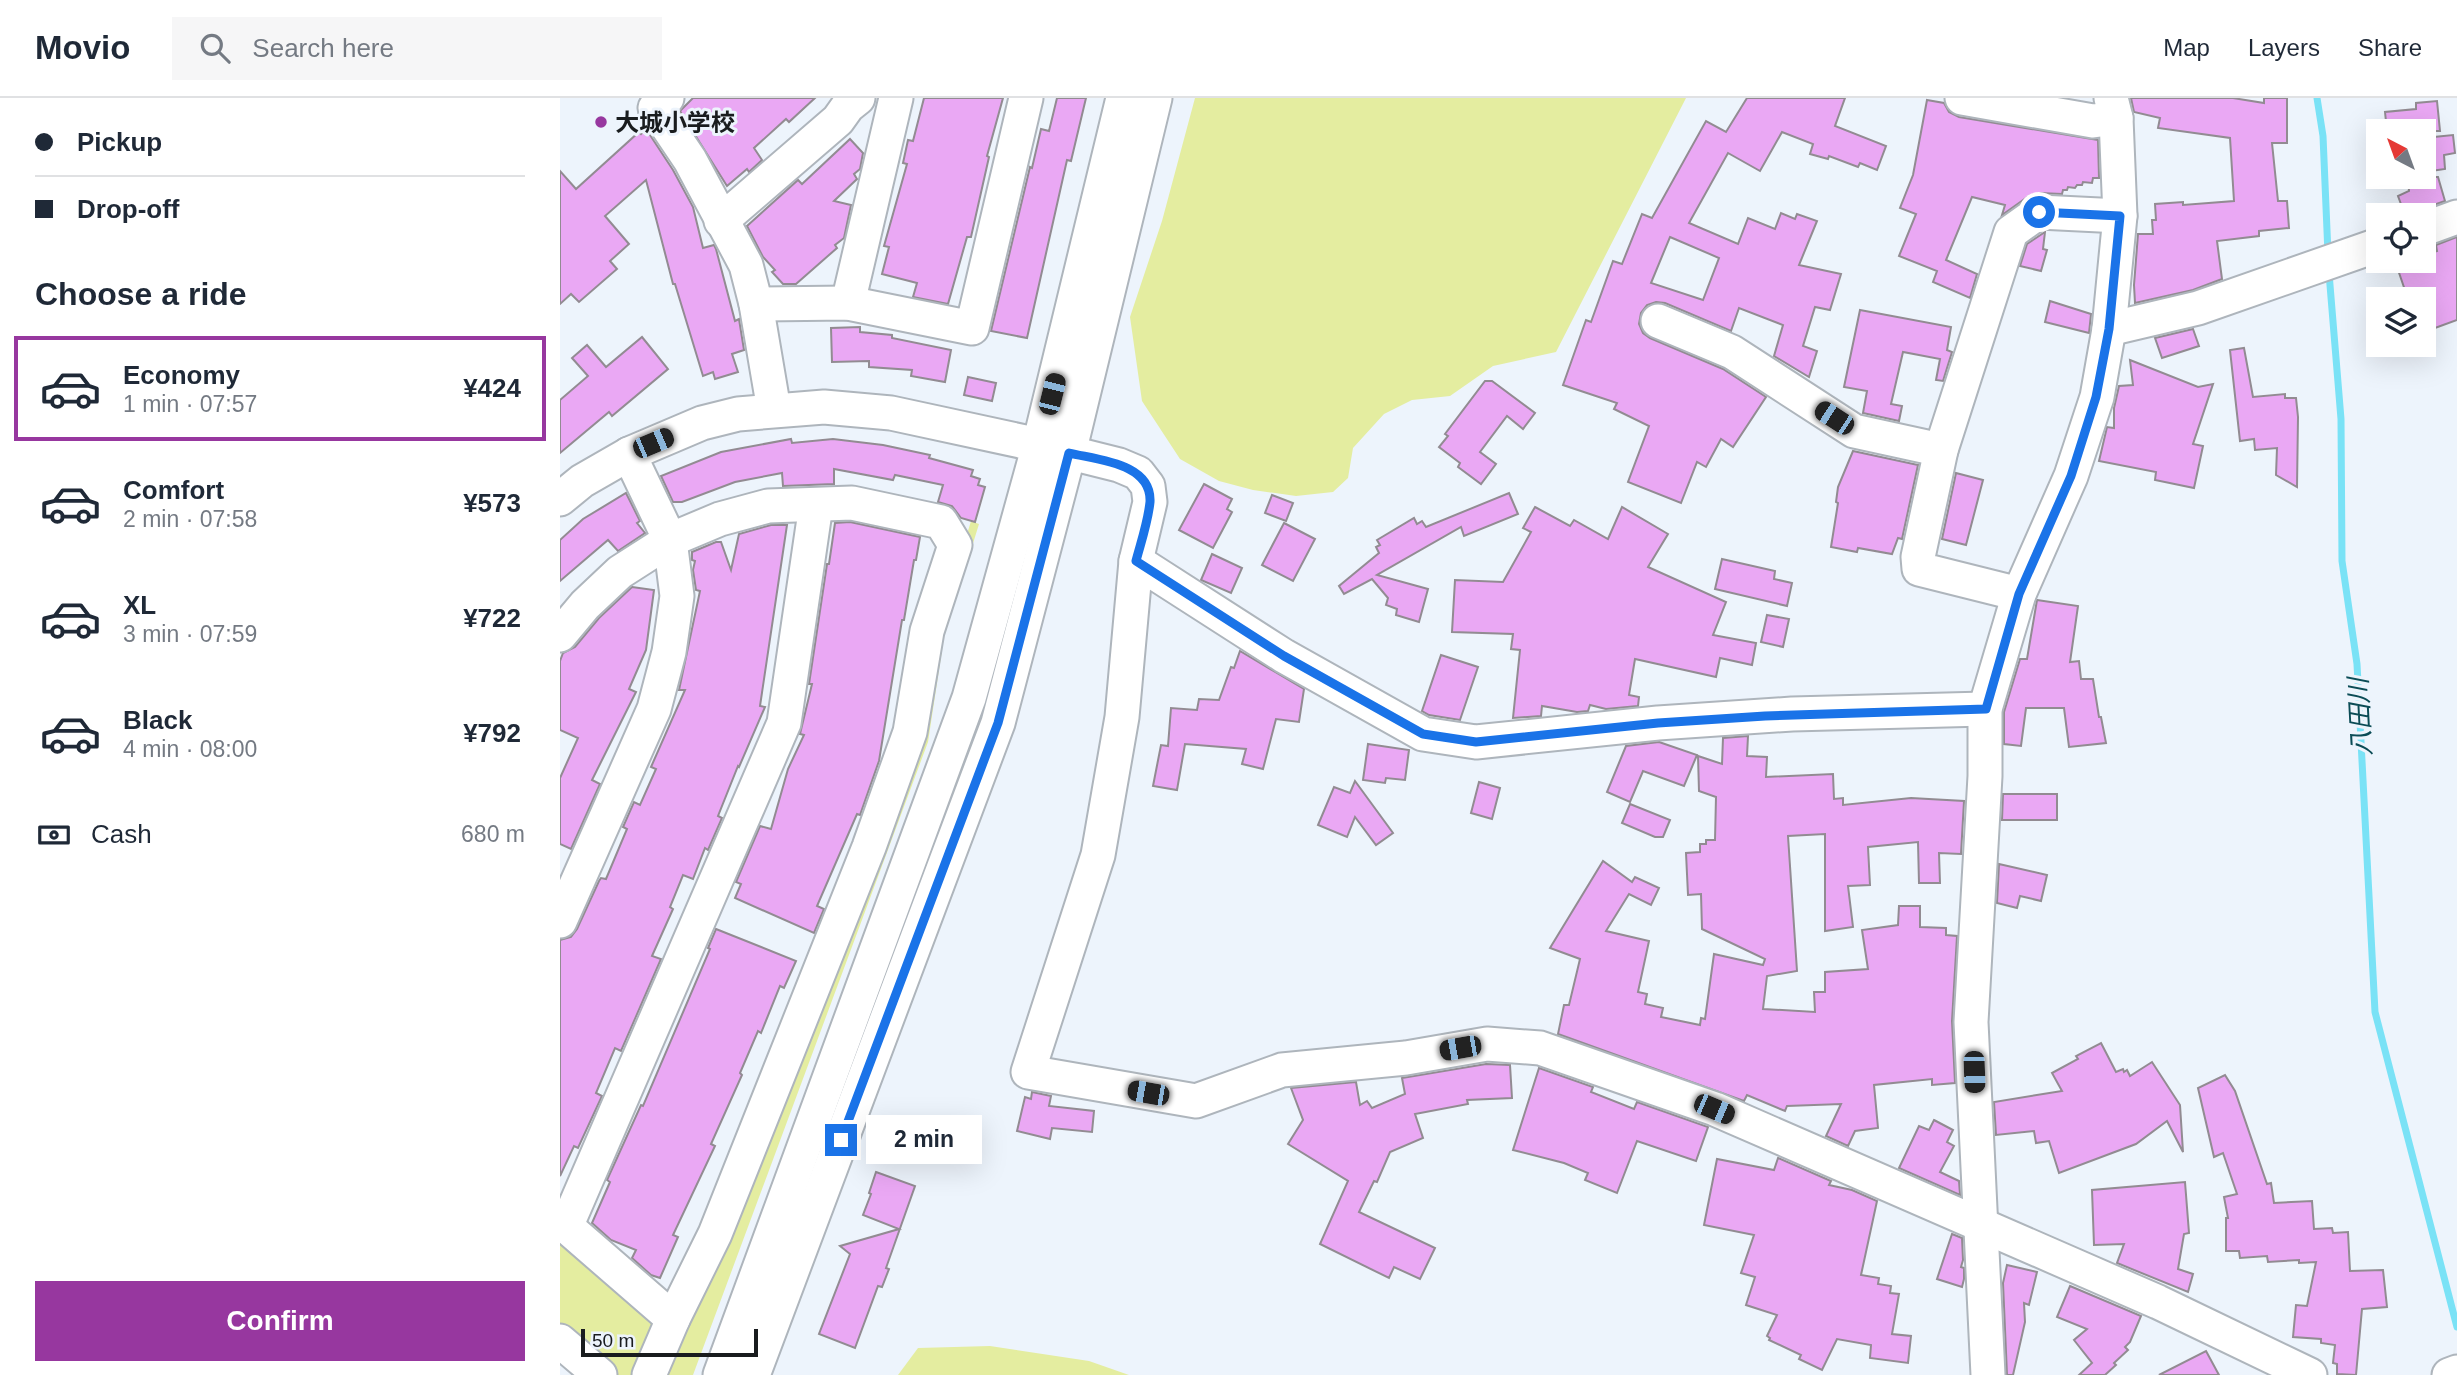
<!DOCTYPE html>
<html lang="en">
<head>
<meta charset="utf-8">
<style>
  :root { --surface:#fff; --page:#f6f6f7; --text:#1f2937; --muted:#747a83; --line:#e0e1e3; --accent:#97379f }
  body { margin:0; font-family:Arial,"Noto Sans JP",sans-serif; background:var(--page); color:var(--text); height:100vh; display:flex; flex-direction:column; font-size:26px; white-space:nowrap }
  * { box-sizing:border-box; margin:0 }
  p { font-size:23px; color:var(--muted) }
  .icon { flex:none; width:38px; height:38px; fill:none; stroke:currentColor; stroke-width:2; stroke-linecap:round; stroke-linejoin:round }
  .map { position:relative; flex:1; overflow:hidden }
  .panel { display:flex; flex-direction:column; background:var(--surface); width:560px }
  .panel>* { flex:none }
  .top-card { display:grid; align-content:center; height:154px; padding:0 35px; background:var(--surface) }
  .needle { width:46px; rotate:319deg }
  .controls { position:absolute; left:1806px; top:21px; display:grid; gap:14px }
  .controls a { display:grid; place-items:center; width:70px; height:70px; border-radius:0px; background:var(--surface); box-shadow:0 7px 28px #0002; font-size:35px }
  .scale { position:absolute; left:21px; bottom:18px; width:177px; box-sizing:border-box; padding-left:7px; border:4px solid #191c1e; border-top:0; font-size:19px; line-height:24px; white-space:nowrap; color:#191c1e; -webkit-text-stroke:5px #edf4fc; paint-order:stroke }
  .end { position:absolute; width:32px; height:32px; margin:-16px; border:9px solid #1a73e8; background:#fff; box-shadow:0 0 0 4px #fff }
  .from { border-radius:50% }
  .bubble { position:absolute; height:49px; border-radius:0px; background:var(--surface); box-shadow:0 7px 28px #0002; font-size:23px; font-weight:700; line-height:49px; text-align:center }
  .car { position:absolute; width:21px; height:42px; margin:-21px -10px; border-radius:9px; box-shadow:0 0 5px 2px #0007; background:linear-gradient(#222 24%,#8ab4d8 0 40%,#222 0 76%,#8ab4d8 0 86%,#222 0) }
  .top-card b { display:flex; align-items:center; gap:24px; height:66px; font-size:26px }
  .top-card b+b { border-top:2px solid var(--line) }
  .top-card i { width:18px; height:18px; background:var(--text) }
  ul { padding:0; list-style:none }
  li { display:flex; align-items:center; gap:21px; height:105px; margin:0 14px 10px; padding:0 21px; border:4px solid transparent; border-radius:0px }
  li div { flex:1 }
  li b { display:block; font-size:26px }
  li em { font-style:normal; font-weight:700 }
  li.current { border-color:var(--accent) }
  li>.icon { width:63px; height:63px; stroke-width:1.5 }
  h2 { padding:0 35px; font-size:32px; line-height:84px }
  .pay { display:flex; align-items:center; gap:18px; height:77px; padding:0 35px; font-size:26px }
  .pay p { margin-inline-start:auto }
  .action { display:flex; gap:14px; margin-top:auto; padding:14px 35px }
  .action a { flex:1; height:80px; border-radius:0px; background:var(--accent); color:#fff; font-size:28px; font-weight:700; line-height:80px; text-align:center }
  header { display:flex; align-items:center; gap:42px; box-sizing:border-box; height:98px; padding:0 35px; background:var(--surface); border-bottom:2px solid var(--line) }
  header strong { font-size:33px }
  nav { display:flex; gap:38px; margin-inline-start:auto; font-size:24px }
  .search { width:490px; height:63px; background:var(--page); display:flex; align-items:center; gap:18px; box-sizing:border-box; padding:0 24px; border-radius:0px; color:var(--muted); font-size:26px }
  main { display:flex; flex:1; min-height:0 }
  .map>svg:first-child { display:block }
  .green { fill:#e4eda0 }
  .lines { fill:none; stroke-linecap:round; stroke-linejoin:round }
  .stream { stroke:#7ae2f6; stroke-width:7 }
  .building { fill:#eaa8f4; stroke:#928b92; stroke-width:2; fill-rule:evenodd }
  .minor-casing { stroke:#aeb5bc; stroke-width:37 }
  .minor { stroke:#fff; stroke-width:33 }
  .route { stroke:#1a73e8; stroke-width:9 }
  .poi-dot { fill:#97379f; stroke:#edf4fc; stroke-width:2.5 }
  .labels { text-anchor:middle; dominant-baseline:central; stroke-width:6; stroke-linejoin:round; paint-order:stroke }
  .poi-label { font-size:24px; font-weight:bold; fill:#191c1e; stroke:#edf4fc; text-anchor:start }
  .water-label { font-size:26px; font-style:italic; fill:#0b4c56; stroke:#edf4fc }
</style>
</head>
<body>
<header>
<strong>Movio</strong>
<div class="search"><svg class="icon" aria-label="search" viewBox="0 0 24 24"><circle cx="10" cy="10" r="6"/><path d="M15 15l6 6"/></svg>Search here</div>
<nav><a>Map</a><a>Layers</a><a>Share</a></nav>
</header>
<main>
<section class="panel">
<div class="top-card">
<b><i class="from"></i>Pickup</b>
<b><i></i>Drop-off</b>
</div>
<h2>Choose a ride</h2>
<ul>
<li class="current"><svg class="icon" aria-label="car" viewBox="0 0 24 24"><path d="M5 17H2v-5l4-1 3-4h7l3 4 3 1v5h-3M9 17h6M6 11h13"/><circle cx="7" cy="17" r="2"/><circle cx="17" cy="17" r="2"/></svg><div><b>Economy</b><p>1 min · 07:57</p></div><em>¥424</em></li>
<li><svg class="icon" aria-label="car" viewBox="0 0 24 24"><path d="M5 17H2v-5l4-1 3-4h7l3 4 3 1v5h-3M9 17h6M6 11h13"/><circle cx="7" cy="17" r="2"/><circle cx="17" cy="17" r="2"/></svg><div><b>Comfort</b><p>2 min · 07:58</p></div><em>¥573</em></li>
<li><svg class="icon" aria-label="car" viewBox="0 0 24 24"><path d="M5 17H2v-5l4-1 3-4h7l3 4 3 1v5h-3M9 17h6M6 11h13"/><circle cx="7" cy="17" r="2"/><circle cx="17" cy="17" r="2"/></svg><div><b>XL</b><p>3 min · 07:59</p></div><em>¥722</em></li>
<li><svg class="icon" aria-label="car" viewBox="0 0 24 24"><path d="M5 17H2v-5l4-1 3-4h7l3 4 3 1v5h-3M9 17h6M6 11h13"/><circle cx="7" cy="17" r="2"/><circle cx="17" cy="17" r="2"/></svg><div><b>Black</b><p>4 min · 08:00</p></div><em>¥792</em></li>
</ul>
<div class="pay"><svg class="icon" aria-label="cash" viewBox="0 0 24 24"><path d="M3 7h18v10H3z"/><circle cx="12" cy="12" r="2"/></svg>Cash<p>680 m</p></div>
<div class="action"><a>Confirm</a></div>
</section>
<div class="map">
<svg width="1897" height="1277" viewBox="0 0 1897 1277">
  <rect width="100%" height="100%" fill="#edf4fc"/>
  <g class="green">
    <path d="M635,0H1126L996,254L933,268L890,298L852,302L824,316L793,350L788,380L773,394L736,398L693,392L659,383L620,361L582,303L570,219L602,123Z"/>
    <path d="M411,423L419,426L384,539L368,644L133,1277H99L377,535Z"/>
    <path d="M0,1137L94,1220L97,1231L77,1277H51L0,1232Z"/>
    <path d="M430,1248L529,1263L569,1277H338L358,1250Z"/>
  </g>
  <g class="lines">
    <g class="stream">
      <path d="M1757,0L1763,38L1768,156"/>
      <path d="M1769,175L1781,321L1782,463L1797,566L1815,914L1897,1229"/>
    </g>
  </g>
  <g class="building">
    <path d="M133,0H255L229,24L226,21L194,50L202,62L189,74L187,71L167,88L120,13Z"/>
    <path d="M364,0H443L427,58L429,59L411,139H407L388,206L353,199L357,185L322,176L329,149L324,148L347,66L343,65L348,42L353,43Z"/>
    <path d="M497,0H526L511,63L507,62L467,240L431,233L470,69L472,70L481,31L489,33Z"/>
    <path d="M1187,0H1285L1275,28L1326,48L1317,72L1300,65L1298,69L1269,58L1268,61L1250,56L1253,46L1222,34L1200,73L1168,55L1129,125L1178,146L1188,120L1215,131L1221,115L1235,121L1237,116L1257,123L1239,167L1281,176L1270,212L1255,209L1243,248L1257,253L1249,279L1214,258L1223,227L1179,210L1171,233L1105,205L1096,204L1087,207L1081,215L1079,226L1083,235L1090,240L1163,271L1206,299L1173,349L1161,341L1146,369L1137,364L1121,405L1068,384L1089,328L1054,311L1057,305L1003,287L1026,222L1031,224L1053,163L1062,166L1082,116L1092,120L1146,23L1166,34ZM1110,139L1159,160L1143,202L1091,185Z"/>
    <path d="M1571,0H1673L1704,5V0H1727V45H1712L1718,103H1727L1729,130L1699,133V138L1657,143L1662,181L1633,192L1575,205L1574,187L1578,136H1593L1592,122H1596L1595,106L1623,104V107L1674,103L1670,40L1598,30L1600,20L1574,14Z"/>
    <path d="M1367,2L1384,5L1389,14L1399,19L1538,42L1539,80H1533L1532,85L1523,84L1522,87H1517L1515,90L1508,89L1507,92H1503L1502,96L1480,95L1469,98L1442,117L1445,107L1412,99L1386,162L1417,176L1410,200L1373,184L1377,173L1339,158L1356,116L1340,110L1353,77Z"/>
    <path d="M1877,3L1880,33H1827L1825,14L1856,11V5Z"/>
    <path d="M86,31L113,72L133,109L143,150L154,147L156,151L175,223L179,221L184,252L172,256L178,274L155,281L153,274L143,278L115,186H113L86,82L45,118L69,146L50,163L57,171L19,204L11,196L0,206V73L16,91L79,34L81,36Z"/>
    <path d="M1893,37L1895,55L1884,57L1885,71L1864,74V40Z"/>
    <path d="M290,41L303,55L300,71L294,76L297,81L274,103L291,107L284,140L275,147L277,150L236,186H223L212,174L215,172L203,159L187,128L238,82L242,86Z"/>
    <path d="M1848,79H1878L1885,103L1845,117L1838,98L1849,93Z"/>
    <path d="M1485,134L1483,151L1487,152L1481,173L1460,168L1467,146Z"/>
    <path d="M1897,139V222L1864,234V201H1848L1835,163H1864V157L1877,153L1876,147Z"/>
    <path d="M1490,203L1531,216L1529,235L1485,224Z"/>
    <path d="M1300,212L1391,229L1387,252L1392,254L1383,283L1376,282L1380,261L1343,254L1331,306L1342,308L1339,323L1303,315L1307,293L1284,289Z"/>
    <path d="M300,229V234L332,237V240L391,252L385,284L351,278L352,272L309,269V263L272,264L271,230Z"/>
    <path d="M1633,231L1639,248L1602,260L1595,240Z"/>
    <path d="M82,239L108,271L52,318L49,314L0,355V302L28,278L12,260L27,247L46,269Z"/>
    <path d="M1684,250L1693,299L1725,296V300H1736L1738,319L1737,389L1716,377L1717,350L1695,352L1694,341L1680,343L1670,252Z"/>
    <path d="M1570,262L1638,289L1653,286L1633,346L1643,348L1634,390L1595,382L1596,374L1539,363L1547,329L1554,330V310L1559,288L1573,287Z"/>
    <path d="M408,279L436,285L432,303L404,297Z"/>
    <path d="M925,283H932L975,315L963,331L947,318L920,354L936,366L921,386L898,369L900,365L879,349L888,338L885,336Z"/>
    <path d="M231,341L232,345L273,341L323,347L370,357L369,360L413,372L411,378L420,381L418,387L425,389L415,424L401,420L392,408L378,404L383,387L335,377L333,382L274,371V386L223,388L222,375L175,384L122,404H113L101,378L161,354Z"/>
    <path d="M1293,353L1358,367L1342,441L1338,440L1332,456L1298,450L1297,454L1271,449L1278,405L1276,404L1278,389Z"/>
    <path d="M1396,375L1423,382L1406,447L1382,441Z"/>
    <path d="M644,386L672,401L667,411L672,414L653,450L619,432Z"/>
    <path d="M66,395L80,423L77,425L85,435L58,453L48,442L0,483V442L23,421Z"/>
    <path d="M949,395L958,416L904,438L901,429L817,477L868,491L859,524L836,517L837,511L826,507L828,500L812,481L784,496L779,488L819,455L816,449L820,447L817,442L854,420L857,426L862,423L866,429Z"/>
    <path d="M712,397L733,405L726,423L705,415Z"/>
    <path d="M975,409L1010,428L1014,422L1048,441L1062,409L1108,436L1088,469L1166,504L1153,537L1196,545L1192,567L1160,560L1156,579L1075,561L1069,597L1079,599L1078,608L1046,611L1030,607L1028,613L1017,614L982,608L981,618L953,620L960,552L951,551L953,536L892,534L895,482L943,484L971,434L963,430Z"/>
    <path d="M290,424L360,439L356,462H354L344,522H342L319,663L300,717L297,716L257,808L264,811L254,835L175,800L181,786L176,784L200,728L211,731L228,671L244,637L240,636L252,586H249L267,466H269L275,425Z"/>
    <path d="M724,425L755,441L733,483L702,467Z"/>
    <path d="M211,427H227L200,608L205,609L179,669L178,668L158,718L162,720L148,752L145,750L133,781L123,777L110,809L113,811L92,858L101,861L61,953L55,950L36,995L42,998L18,1050L14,1048L0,1078V842L11,839L17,831L39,783L41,780L46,781L67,731L63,729L74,704L80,707L96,671L91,669L125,592H119L140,493L136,492L133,472L135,463L132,462V454L156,444H161L171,472L179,436Z"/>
    <path d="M652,456L682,470L671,495L641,482Z"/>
    <path d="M1162,461L1215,473L1214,481L1232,485L1227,508L1155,491Z"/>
    <path d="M72,489L94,492L86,552L69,591L76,594L32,682L40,686L11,751L0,746V680L18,640L0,632V563L3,555L15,549L39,520Z"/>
    <path d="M1477,502L1518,508L1510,564L1519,563L1521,581H1533L1539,619H1541L1546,645L1509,649L1504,610H1466L1461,648L1444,646V614L1460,561H1467Z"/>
    <path d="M1207,517L1229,521L1223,549L1201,544Z"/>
    <path d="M680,553L744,591L739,624L716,621L703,671L682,666L686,651L625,646L617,692L593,688L601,647L608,648L611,610L637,612L639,601L659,602L671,569L674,570Z"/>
    <path d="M881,557L918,569L900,622L869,617L862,613Z"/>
    <path d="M1188,638L1187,658L1207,659L1206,679L1273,676L1274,701L1283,700V707L1351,700L1404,703L1401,756L1379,755L1380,785H1359L1358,744L1308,749L1310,787L1288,788L1293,829L1265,833V736L1228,738L1237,873L1207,878L1203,911L1255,914L1254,894H1265V874L1308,871L1302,832L1338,827L1339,808H1360V829L1386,830V837L1397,838L1392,923L1395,985L1372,987V981L1314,987L1318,1030L1295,1033L1288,1048L1266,1038L1281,1006L1227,1008L1225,1013L1187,997L1184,1003L998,936L1004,907H1009L1020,861L990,850L1043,763L1072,784L1075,779L1099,790L1091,807L1069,796L1046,833L1089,843L1078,894L1087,896L1085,906L1103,910L1101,919L1140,927L1141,920L1145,921L1154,856L1203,867L1205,861L1142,831L1141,796L1128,797L1126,755L1140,754V746H1146V742H1155L1156,699L1139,693L1138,658L1162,666L1163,640Z"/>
    <path d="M1099,644L1137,657L1124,688L1083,673L1070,704L1047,694L1066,648Z"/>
    <path d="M808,646L849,652L845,682L826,680L825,685L803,682Z"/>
    <path d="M795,683L833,735L816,747L795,719L787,739L758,727L774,689L790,695Z"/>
    <path d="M919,684L940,690L932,721L911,715Z"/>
    <path d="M1443,696H1497V722H1442Z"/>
    <path d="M1070,706L1110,722L1103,739H1095L1062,725Z"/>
    <path d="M1439,766L1487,777L1481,803L1460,798L1457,810L1437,805Z"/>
    <path d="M156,831L236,863L224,890L220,888L201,935L198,933L180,975L182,977L151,1046L155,1048L113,1137L118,1139L100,1180L91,1177L72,1160L76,1152L51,1142L32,1125L50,1084L47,1082L81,1007L83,1008L150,851L148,850Z"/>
    <path d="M1541,945L1556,974L1563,971L1564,974L1567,972L1570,978L1592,964L1620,1007L1623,1054L1607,1023L1576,1046L1499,1075L1489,1043L1476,1045L1474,1033L1436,1037L1434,1004L1502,993L1492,975L1518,961L1516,958Z"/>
    <path d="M926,966L950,967L952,1000L907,1002L908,1006L855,1016L863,1040L830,1054L817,1084L814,1083L799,1114L875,1150L860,1181L834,1169L829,1180L760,1146L788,1083L728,1046L743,1022L731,990L796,984L800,1007L807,1003L812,1010L845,996L842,980Z"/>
    <path d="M979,970L1033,989L1031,994L1074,1011L1077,1004L1148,1029L1136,1063L1077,1043L1057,1095L1025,1082L1028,1075L1004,1065L953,1052Z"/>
    <path d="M1665,977L1675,993L1707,1086L1711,1085L1714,1105L1752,1103L1754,1131L1772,1130L1773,1135L1788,1134L1790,1173L1823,1172L1827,1209L1802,1211L1796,1277L1777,1276V1266L1773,1265L1775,1247L1761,1245V1241L1733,1239L1736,1207L1747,1208L1756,1164L1739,1165V1162L1708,1164L1707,1158L1680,1160L1679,1153H1666V1120H1668L1664,1099L1677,1096L1663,1055L1654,1059L1638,990Z"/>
    <path d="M472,994L491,998L489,1008L534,1013L532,1034L492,1030L490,1041L457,1033L465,999L471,1001Z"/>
    <path d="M1374,1022L1393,1032L1387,1044L1394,1048L1380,1074L1399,1083L1400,1097L1339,1070L1359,1028L1369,1032Z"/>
    <path d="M1218,1060L1271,1083L1269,1087L1292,1092L1317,1103L1301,1177L1319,1180L1318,1186L1331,1188L1330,1195L1339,1196L1332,1236L1351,1238L1348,1265L1310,1260L1311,1247L1277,1241L1262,1272L1239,1261L1241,1257L1209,1242L1210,1240L1207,1238L1217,1217L1186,1207L1195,1179L1181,1175L1194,1137L1144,1127L1157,1061L1214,1072Z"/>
    <path d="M316,1074L355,1088L326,1170L329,1171L322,1189L318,1188L295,1250L259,1236L290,1156L280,1148L339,1131L303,1117L311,1096L309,1095Z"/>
    <path d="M1625,1084L1629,1135L1624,1136L1618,1171L1633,1176L1628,1194L1557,1165L1564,1146L1534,1147L1532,1092Z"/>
    <path d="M1392,1136L1402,1140L1403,1162L1401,1169L1404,1170V1181L1402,1189L1377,1181Z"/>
    <path d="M1447,1167L1477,1174L1469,1207L1464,1205L1465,1224L1453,1277H1447L1443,1185Z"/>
    <path d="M1510,1188L1581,1218L1570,1244L1565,1249L1568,1252L1554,1265L1556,1267L1545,1277H1519L1532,1265L1514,1242L1527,1231L1497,1219Z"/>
    <path d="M1646,1253L1659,1277H1599Z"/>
  </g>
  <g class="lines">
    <defs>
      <g id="minor">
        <path d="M107,0L95,10L130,62L186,167L196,206L214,312"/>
        <path d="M1402,0L1533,23L1556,20"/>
        <path d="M161,123L278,22L288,8L298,0"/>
        <path d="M1864,131L1897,119"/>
        <path d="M288,205L336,0"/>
        <path d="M196,206L288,205L412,230L466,0"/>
        <path d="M1098,223L1172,254L1294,333L1381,352"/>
        <path d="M1549,231L1638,210L1818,147"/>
        <path d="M0,401L22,383L69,356L142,325L178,316L264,309L331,315L479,347L559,367L578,375L588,388L590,404L576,463L562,619L538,757L468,974L636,1003L722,972L846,960L927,946L980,950L1155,1011L1598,1204L1750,1277"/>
        <path d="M576,463L724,558L863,636L916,644L1098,625L1232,616L1425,611"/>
        <path d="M1459,496L1359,471L1358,459L1381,352L1451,134L1479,114L1560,118"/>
        <path d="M0,537L25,507L60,474L110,442L160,421L208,408L292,405L381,424L395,447L367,533L350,634L309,749L155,1136L113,1221L89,1277"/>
        <path d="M0,823L94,611L109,554L117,498L110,442L69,356"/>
        <path d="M0,1123L113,1221"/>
        <path d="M6,1129L224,625L256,407"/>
        <path d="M0,1243L40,1277"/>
        <path d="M160,1277L409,600L479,347L563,0"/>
        <path d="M193,1277L438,625L509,355L595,0"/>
        <path d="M1428,1277L1411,924L1425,678V611L1459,496L1511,378L1537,299L1549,231L1560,118L1556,20L1551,0"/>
        <path d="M1889,1277L1897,1274"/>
      </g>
    </defs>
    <use href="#minor" class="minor-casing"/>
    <use href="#minor" class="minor"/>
  </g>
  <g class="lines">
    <path class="route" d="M281,1042L438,625L509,355C538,362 592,365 590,404C588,424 581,444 576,463L724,558L863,636L916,644L1098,625L1205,618L1426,611L1459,496L1511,378L1536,299L1549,231L1560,118L1479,114"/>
  </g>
  <circle class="poi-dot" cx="41" cy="24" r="7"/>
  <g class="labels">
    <g class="poi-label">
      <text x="55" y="24">大城小学校</text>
    </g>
    <g class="water-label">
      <text transform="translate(1800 619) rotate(-93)">八田川</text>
    </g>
  </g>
</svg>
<div class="controls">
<a><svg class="needle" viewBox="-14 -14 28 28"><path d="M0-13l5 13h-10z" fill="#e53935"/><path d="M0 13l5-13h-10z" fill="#747a83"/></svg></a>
<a><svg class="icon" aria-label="locate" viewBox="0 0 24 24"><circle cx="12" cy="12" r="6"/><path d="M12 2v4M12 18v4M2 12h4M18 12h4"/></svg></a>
<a><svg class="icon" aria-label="layers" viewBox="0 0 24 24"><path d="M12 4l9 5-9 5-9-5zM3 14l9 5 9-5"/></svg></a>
</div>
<div class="scale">50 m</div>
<i class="end from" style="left:1479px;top:114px"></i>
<i class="end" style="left:281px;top:1042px"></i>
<div class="bubble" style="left:306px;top:1017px;width:116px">2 min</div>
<i class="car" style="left:492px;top:296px;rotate:14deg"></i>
<i class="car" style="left:1274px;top:320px;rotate:303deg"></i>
<i class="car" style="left:93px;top:345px;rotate:67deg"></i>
<i class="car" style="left:900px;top:950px;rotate:260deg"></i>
<i class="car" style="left:1414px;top:974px;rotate:178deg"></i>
<i class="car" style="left:588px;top:995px;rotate:280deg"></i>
<i class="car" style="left:1154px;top:1011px;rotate:113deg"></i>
</div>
</main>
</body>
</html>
